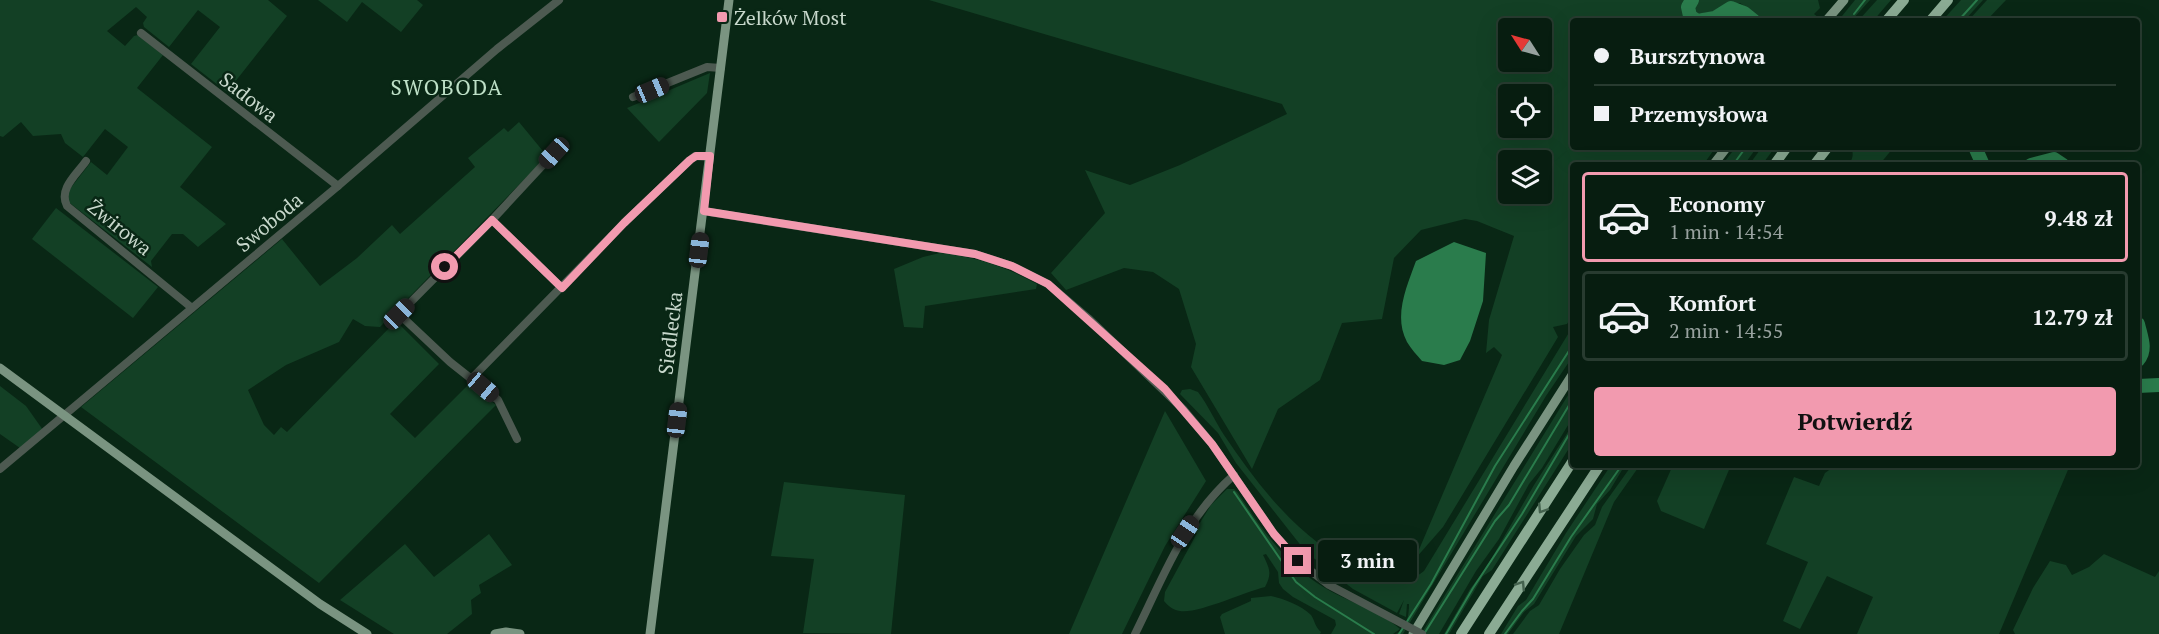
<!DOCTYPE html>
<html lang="pl">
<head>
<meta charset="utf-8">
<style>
  :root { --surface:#071d10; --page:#152a1e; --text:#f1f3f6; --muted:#98a29f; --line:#283b30; --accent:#f29aaf }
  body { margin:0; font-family:"PT Serif",serif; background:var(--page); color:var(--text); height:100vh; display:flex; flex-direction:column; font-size:22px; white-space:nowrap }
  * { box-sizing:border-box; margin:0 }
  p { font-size:20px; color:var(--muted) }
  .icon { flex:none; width:33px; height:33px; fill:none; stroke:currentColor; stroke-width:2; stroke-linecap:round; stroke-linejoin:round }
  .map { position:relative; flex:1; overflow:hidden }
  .side { position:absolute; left:1570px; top:162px; width:570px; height:306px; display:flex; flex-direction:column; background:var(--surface); border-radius:6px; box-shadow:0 6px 24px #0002,0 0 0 2px var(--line) }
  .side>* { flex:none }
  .guide { position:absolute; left:1570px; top:18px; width:570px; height:132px; border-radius:6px; box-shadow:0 6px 24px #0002,0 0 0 2px var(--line); display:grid; align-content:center; height:132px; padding:0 24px; background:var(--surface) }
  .needle { width:39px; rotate:306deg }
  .fabs { position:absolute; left:1498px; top:18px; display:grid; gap:12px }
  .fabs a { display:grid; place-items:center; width:54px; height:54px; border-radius:6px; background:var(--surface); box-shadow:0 6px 24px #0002,0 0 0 2px var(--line); font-size:30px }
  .end { position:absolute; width:27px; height:27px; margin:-14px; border:8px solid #f29aaf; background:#111; box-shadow:0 0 0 3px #111 }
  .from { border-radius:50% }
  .bubble { position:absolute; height:42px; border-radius:6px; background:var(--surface); box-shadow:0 6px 24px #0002,0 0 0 2px var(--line); font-size:20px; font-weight:600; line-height:42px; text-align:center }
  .car { position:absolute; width:18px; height:36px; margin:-18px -9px; border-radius:8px; box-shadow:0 0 4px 2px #0007; background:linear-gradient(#222 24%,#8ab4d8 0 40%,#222 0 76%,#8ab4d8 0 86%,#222 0) }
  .guide b { display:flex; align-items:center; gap:21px; height:57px; font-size:22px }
  .guide b+b { border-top:2px solid var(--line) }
  .guide i { width:15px; height:15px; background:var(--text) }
  ul { padding:10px 0 0; list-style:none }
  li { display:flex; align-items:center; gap:18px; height:90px; margin:0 12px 9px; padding:0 12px; border:3px solid var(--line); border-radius:6px }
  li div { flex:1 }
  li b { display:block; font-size:22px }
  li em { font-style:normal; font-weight:600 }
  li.active { border-color:var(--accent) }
  li>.icon { width:54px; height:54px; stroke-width:1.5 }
  .primary-button { display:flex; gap:12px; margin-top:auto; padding:12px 24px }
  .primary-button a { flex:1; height:69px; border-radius:6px; background:var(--accent); color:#111; font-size:24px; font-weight:600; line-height:69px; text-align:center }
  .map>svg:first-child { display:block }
  .green { fill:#134025; fill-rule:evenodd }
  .water { fill:#2a7c4c }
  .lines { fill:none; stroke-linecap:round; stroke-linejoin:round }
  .stream { stroke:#2a7c4c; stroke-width:2 }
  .river { stroke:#2a7c4c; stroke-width:14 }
  .minor { stroke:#4d5a51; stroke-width:8 }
  .major { stroke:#7a9481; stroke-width:9 }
  .highway { stroke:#8bab94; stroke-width:10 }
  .minor-bridge { stroke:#4d5a51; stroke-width:8 }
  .oneway { stroke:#44624e }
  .route { stroke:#f29aaf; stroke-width:8 }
  .poi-dot { fill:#f29aaf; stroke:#092715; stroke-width:2 }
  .labels { text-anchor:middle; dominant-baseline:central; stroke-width:5; stroke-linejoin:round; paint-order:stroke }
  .poi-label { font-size:20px; fill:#c8d8cc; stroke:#092715; text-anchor:start }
  .street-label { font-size:20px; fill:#c8d8cc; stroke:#092715 }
  .neighbourhood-label { font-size:21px; letter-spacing:1.5px; fill:#bee0c7; stroke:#092715 }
</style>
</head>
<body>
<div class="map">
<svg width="2159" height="634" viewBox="0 0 2159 634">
  <rect width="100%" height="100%" fill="#092715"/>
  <g class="green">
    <path d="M0,0H268L287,16L227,92L191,64L220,27L198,10L169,47L144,27L143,23L147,17L136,7L107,31L125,46L134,36L138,35L163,55L137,88L212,147L180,187L226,224L198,247L183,234H172L151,261L152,267L66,200V194L91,162L107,175L128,147L105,129L83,157L65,143L61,134L33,136L21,122L3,137L0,136Z"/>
    <path d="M318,0H417L423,5L401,32L362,2L347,22Z"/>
    <path d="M929,0H1687L1684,16L1687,21H1574V147H1716L1703,165H1574L1573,314L1567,324L1553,327L1558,337L1443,527L1415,559L1502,355L1494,347L1486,353L1489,320L1514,236L1477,221L1465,219L1421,230L1394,258L1382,319L1342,323L1320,380L1278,409L1252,469L1191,367L1196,344L1179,289L1153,272L1124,268L1066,290L1051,273L1105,213L1085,170L1130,185L1180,165L1287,114L1282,104ZM1542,28V62H1509V28ZM1542,94V128H1509V94ZM1509,160H1542V194H1509Z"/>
    <path d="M1697,0H1818L1820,8L1814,14L1823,21H1766L1740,3H1730L1712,12L1693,14L1691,10Z"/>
    <path d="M1855,0H1870L1851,21H1838Z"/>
    <path d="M1877,0H1891L1873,21H1858Z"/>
    <path d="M1961,0H1983L1964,21H1942Z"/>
    <path d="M1987,0H2006L1986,21H1968Z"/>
    <path d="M710,73L707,93L659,142L627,108Z"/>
    <path d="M519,122L547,156L380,327L365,326L353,319L339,342L286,365L248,390L264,425L274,435L281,427L287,432L396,321L439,364L390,414L415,438L469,384L496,405L319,583L81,407L282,239L320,286L357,258L392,225L400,234L475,167L468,158L504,128L508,132Z"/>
    <path d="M1736,147H1757L1744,165H1722Z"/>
    <path d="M1762,147H1775L1762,165H1749Z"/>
    <path d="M1851,147H1894L1879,165H1848C1853,159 1854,154 1851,147Z"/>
    <path d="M56,208L158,287L133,318L32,239Z"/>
    <path d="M940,253C977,257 1004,266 1037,284L1036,289L925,306L923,328L904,327L894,269L923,257Z"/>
    <path d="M1573,326V356L1546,396L1403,634H1396C1407,627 1409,616 1409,604H1407L1406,617L1399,614L1404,600L1397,613L1353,589L1306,552L1236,463L1218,433L1180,394L1182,390L1190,389L1198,392C1208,405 1215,421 1224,435C1261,490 1302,542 1364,571C1385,581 1404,587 1424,571Z"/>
    <path d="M0,386L26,406L43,430L20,448L0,434Z"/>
    <path d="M1573,387V417L1542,468L1529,484L1499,539L1476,571L1439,634H1421Z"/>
    <path d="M1165,411L1206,481L1165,546L1122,634H1069Z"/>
    <path d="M1573,424V442L1492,570L1483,576L1449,634H1444L1470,589L1486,568L1534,485Z"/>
    <path d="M1611,465H1625L1610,490L1597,504L1593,519L1576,536L1534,604L1524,612L1508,634H1501L1518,606L1526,600L1566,533Z"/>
    <path d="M1632,465H1640L1614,502L1559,634H1513L1530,611L1539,605L1560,569L1584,535L1595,525L1602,507Z"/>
    <path d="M1673,465H1731L1704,529L1661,511L1657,501Z"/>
    <path d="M1836,465H2070L1999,634H1857L1873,597L1827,576L1800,629L1783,621L1808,562L1766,544L1794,477L1819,486L1825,473Z"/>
    <path d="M784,482L905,495L891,634L803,633L814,559L771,556Z"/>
    <path d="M1227,489H1234L1238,493C1260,527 1283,560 1317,583C1342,600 1379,610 1400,629L1393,634H1331L1336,625L1335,620L1293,597L1283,589L1279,583L1278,572L1266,554L1263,555C1270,569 1272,574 1265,587C1244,592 1198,614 1180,611C1173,610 1168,606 1164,601L1165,592L1197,533L1193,534L1211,505Z"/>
    <path d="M489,534L512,565L479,585L481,593L471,600L472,614L447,634H394L340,600L405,544L434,577Z"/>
    <path d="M2104,554L2155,577L2159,571V634H2015L2013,630L2033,588L2050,561L2066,565L2072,575L2089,567Z"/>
    <path d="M1271,596C1284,599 1301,605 1311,615C1315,621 1315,627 1321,632L1320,634H1225L1220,617L1222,614L1251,601V598Z"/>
  </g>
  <path class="water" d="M1454,242L1486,253L1483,301L1470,341L1460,360L1444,365L1422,361C1417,355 1411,349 1407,342C1393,316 1407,286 1416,261Z"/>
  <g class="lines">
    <g class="stream">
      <path d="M1854,14L1865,0"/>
      <path d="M1958,21L1977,0"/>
      <path d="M1733,165L1746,147"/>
      <path d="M1234,492L1296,582L1315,597L1374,634"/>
      <path d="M1399,634L1431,584L1495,466L1574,343"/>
      <path d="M1424,634L1495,521L1509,505L1574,397"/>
      <path d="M1446,634L1473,588L1522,514L1574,426"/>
      <path d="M1505,634L1522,611L1533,599L1571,537L1622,465"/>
    </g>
    <g class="river">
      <path d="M1692,0L1688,7L1690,16L1697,21"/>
      <path d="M1697,21L1715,18L1731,8L1744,13L1754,21"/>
      <path d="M1975,147L1983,165"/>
      <path d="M2031,165L2054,159L2063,165"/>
      <path d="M2138,324C2141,337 2147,350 2138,360"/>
      <path d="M2138,386L2159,385"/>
    </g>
    <g class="minor">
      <path d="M141,33L338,186"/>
      <path d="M633,97L707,67L721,68"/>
      <path d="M86,161C77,174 58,189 67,206L192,308"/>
      <path d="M703,211L975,254L1012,266L1048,284L1088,318L1184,410L1212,444L1274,534L1298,561L1329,585L1405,625"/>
      <path d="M492,220L562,288"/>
      <path d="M472,378L624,223L690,160L695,156L710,157"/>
      <path d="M517,439L498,400L450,362L399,314L492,220L554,153"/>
      <path d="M0,469L338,186L497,49L559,0"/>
      <path d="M1135,634C1164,576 1184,519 1234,475"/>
    </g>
    <g class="major">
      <path d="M1826,21L1844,0"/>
      <path d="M1713,165L1727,147"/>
      <path d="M0,368L320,604L367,634"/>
      <path d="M495,634L506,632L520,634"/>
      <path d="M650,634L729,0"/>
      <path d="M1413,634L1514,466L1574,372"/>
    </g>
    <g class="highway">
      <path d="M1886,21L1904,0"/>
      <path d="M1930,21L1948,0"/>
      <path d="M1774,165L1787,147"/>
      <path d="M1814,165L1828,147"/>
      <path d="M1461,634L1574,459"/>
      <path d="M1489,634L1600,465"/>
    </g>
    <path class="minor-bridge" d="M1405,625L1422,634"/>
  </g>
  <defs><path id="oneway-chevron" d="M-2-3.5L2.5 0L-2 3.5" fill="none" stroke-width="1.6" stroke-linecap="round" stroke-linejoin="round" transform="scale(1.5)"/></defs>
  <g class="oneway">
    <use href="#oneway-chevron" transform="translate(1542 509) rotate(123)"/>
    <use href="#oneway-chevron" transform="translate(1521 585) rotate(-57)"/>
  </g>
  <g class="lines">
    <path class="route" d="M445,267L492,220L562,288L624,223L690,160L696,156H710L704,211L975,254L1012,266L1048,284L1165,389L1212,444L1274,534L1298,561"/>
  </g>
  <rect class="poi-dot" x="716" y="11" width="12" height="12" rx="3"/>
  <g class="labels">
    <g class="poi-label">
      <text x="734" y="17">Żelków Most</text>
    </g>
    <g class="street-label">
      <text transform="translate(249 97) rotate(38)">Sadowa</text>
      <text transform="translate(269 222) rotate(-40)">Swoboda</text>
      <text transform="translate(120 227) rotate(39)">Żwirowa</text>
      <text transform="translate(670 333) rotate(-83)">Siedlecka</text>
    </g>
    <g class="neighbourhood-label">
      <text x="447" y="87">SWOBODA</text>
    </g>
  </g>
</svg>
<div class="fabs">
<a><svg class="needle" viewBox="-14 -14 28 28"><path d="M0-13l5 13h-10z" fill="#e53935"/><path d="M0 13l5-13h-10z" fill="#98a29f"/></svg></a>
<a><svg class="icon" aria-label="locate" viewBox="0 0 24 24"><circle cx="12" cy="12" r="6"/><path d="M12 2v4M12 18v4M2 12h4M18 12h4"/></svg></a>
<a><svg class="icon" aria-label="layers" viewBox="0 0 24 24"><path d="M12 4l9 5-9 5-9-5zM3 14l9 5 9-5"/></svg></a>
</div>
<i class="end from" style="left:445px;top:267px"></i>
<i class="end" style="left:1298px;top:561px"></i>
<div class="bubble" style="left:1318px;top:540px;width:99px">3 min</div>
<i class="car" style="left:652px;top:90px;rotate:67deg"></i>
<i class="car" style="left:554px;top:153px;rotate:223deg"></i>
<i class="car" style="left:699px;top:250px;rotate:7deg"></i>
<i class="car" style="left:399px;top:314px;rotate:45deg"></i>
<i class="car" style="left:483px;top:387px;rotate:130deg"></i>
<i class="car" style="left:677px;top:420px;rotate:7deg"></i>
<i class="car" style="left:1185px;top:532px;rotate:34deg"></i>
<div class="guide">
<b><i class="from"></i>Bursztynowa</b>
<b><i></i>Przemysłowa</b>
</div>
<section class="side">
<ul>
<li class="active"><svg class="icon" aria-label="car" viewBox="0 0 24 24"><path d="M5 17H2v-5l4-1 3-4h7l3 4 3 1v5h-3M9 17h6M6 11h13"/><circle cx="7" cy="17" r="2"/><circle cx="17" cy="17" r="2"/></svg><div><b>Economy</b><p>1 min · 14:54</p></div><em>9.48 zł</em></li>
<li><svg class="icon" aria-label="car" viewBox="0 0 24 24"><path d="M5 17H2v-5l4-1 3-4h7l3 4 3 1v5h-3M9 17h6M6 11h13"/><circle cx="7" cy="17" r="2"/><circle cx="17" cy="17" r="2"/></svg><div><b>Komfort</b><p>2 min · 14:55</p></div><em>12.79 zł</em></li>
</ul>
<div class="primary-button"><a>Potwierdź</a></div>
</section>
</div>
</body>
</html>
